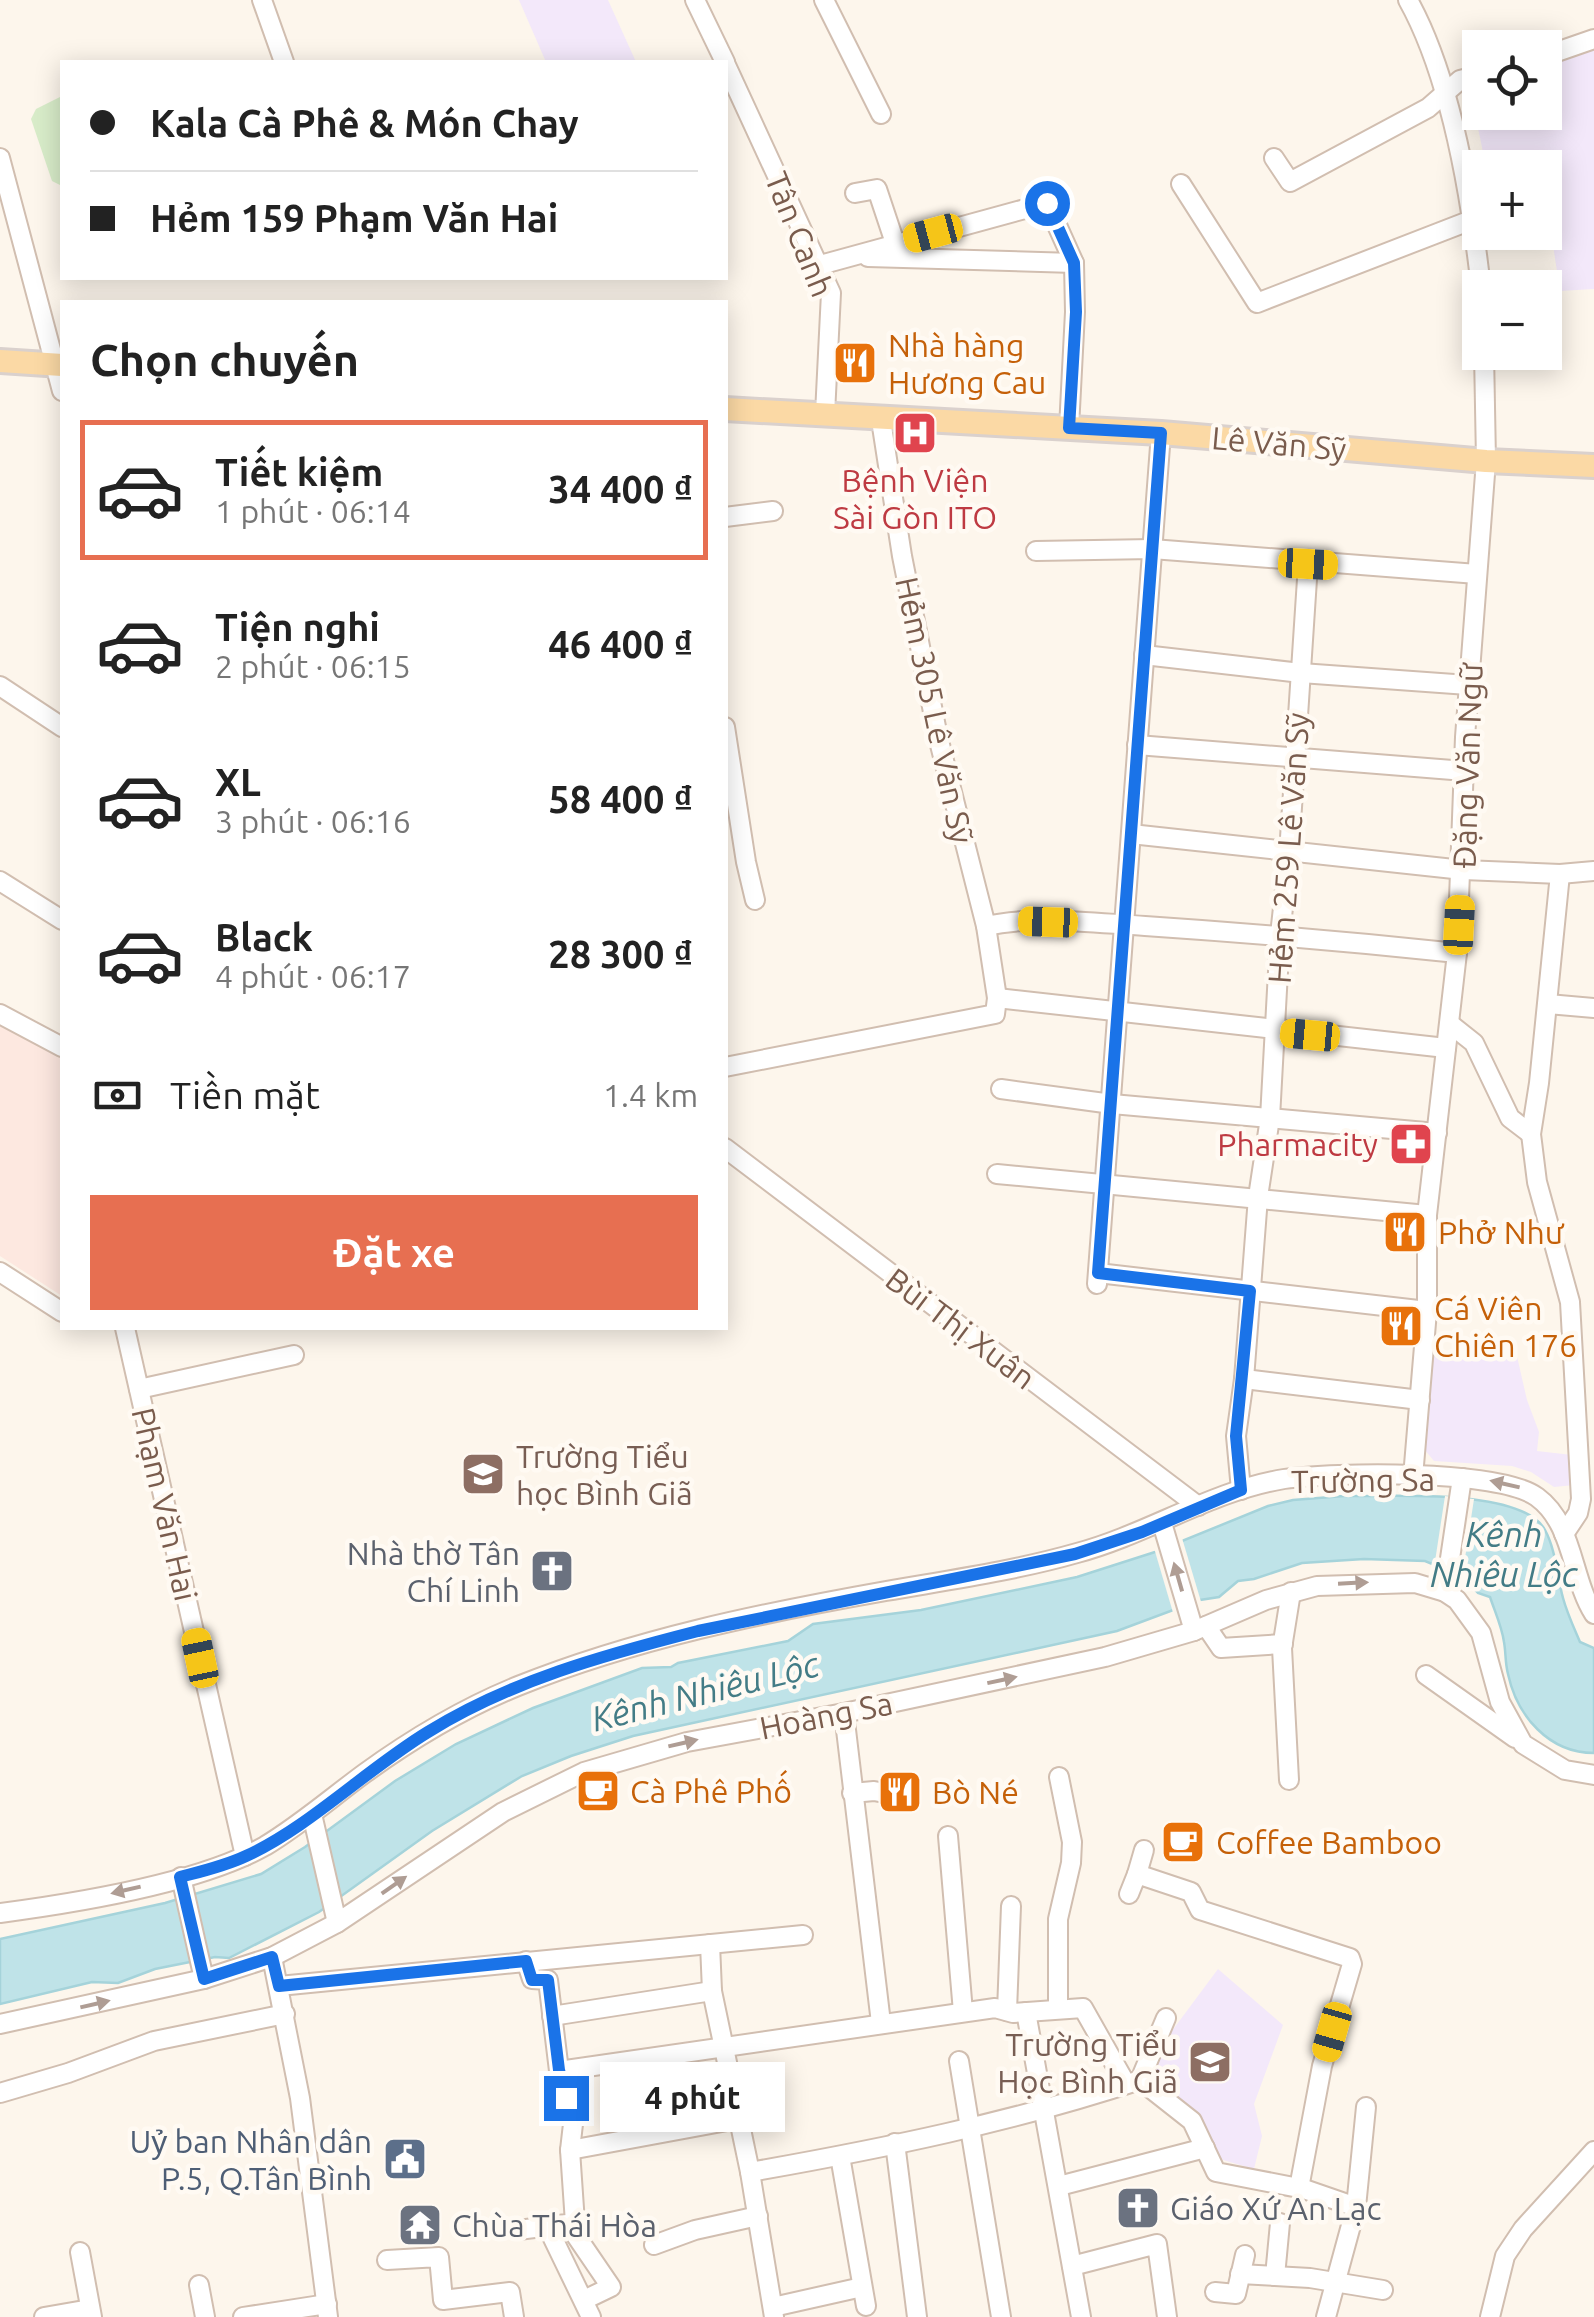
<!DOCTYPE html>
<html lang="vi">
<head>
<meta charset="utf-8">
<style>
  :root { --surface:#fff; --page:#f6f6f6; --text:#222; --muted:#767676; --line:#e0e0e0; --accent:#e76f51 }
  body { margin:0; font-family:Ubuntu,sans-serif; background:var(--page); color:var(--text); height:100vh; display:flex; flex-direction:column; font-size:38px; white-space:nowrap }
  * { box-sizing:border-box; margin:0 }
  p { font-size:32px; color:var(--muted) }
  .icon { flex:none; width:55px; height:55px; fill:none; stroke:currentColor; stroke-width:2; stroke-linecap:round; stroke-linejoin:round }
  .map { position:relative; flex:1; overflow:hidden }
  .panel { position:absolute; left:60px; top:300px; width:668px; height:1030px; display:flex; flex-direction:column; background:var(--surface); border-radius:0px; box-shadow:0 5px 25px #0003 }
  .panel>* { flex:none }
  .guide { position:absolute; left:60px; top:60px; width:668px; height:220px; border-radius:0px; box-shadow:0 5px 25px #0003; display:grid; align-content:center; height:220px; padding:0 30px; background:var(--surface) }
  .controls { position:absolute; left:1462px; top:30px; display:grid; gap:20px }
  .controls a { display:grid; place-items:center; width:100px; height:100px; border-radius:0px; background:var(--surface); box-shadow:0 5px 25px #0003; font-size:50px }
  .end { position:absolute; width:45px; height:45px; margin:-22px; border:12px solid #1a73e8; background:#fff; box-shadow:0 0 0 5px #fff }
  .from { border-radius:50% }
  .bubble { position:absolute; height:70px; border-radius:0px; background:var(--surface); box-shadow:0 5px 25px #0003; font-size:32px; font-weight:700; line-height:70px; text-align:center }
  .car { position:absolute; width:30px; height:60px; margin:-30px -15px; border-radius:12px; box-shadow:0 0 8px 2px #0007; background:linear-gradient(#f5c518 24%,#345 0 40%,#f5c518 0 76%,#345 0 86%,#f5c518 0) }
  .guide b { display:flex; align-items:center; gap:35px; height:95px; font-size:38px }
  .guide b+b { border-top:2px solid var(--line) }
  .guide i { width:25px; height:25px; background:var(--text) }
  ul { padding:0; list-style:none }
  li { display:flex; align-items:center; gap:30px; height:140px; margin:0 20px 15px; padding:0 10px; border:5px solid transparent; border-radius:0px }
  li div { flex:1 }
  li b { display:block; font-size:38px }
  li em { font-style:normal; font-weight:700 }
  li.active { border-color:var(--accent) }
  li>.icon { width:90px; height:90px; stroke-width:1.5 }
  h2 { padding:0 30px; font-size:45px; line-height:120px }
  .pay { display:flex; align-items:center; gap:25px; height:110px; padding:0 30px; font-size:38px }
  .pay p { margin-inline-start:auto }
  .button { display:flex; gap:20px; margin-top:auto; padding:20px 30px }
  .button a { flex:1; height:115px; border-radius:0px; background:var(--accent); color:#fff; font-size:40px; font-weight:700; line-height:115px; text-align:center }
  .map>svg:first-child { display:block }
  .commercial { fill:#fde8e0 }
  .education { fill:#f3e8fa }
  .green { fill:#d8ecc9 }
  .water { fill:#bfe3e8; stroke:#a5d3da; stroke-width:2.5 }
  .pier { fill:#fdf6ec }
  .lines { fill:none; stroke-linecap:round; stroke-linejoin:round }
  .minor-casing { stroke:#d1beb0; stroke-width:22 }
  .major-casing { stroke:#dad1cd; stroke-width:28 }
  .minor { stroke:#fff; stroke-width:18 }
  .major { stroke:#fbd9a5; stroke-width:22 }
  .oneway { fill:#af9d94 }
  .route { stroke:#1a73e8; stroke-width:12 }
  .labels { text-anchor:middle; dominant-baseline:central; stroke-width:9; stroke-linejoin:round; paint-order:stroke }
  .street-label { font-size:32px; fill:#7a5c4d; stroke:#fffaf3 }
  .food-label { font-size:32px; fill:#c56008; stroke:#fffaf3; text-anchor:start }
  .health-label { font-size:32px; fill:#be3a42; stroke:#fffaf3 }
  .education-label { font-size:32px; fill:#785e54; stroke:#fffaf3; text-anchor:start }
  .worship-label { font-size:32px; fill:#5b616d; stroke:#fffaf3; text-anchor:start }
  .service-label { font-size:32px; fill:#4e5e75; stroke:#fffaf3; text-anchor:end }
  .water-label { font-size:35px; font-style:italic; fill:#437c86; stroke:#fffaf3 }
</style>
</head>
<body>
<div class="map">
<svg width="1594" height="2317" viewBox="0 0 1594 2317">
  <rect width="100%" height="100%" fill="#fdf6ec"/>
  <path class="commercial" d="M0,1014L62,1055V1296L0,1256Z"/>
  <g class="education">
    <path d="M519,0H608L636,62H546Z"/>
    <path d="M1594,47V289L1560,291L1548,212H1545V168L1486,167L1469,84L1480,81V112H1545V61Z"/>
    <path d="M1466,1351L1516,1352L1527,1400L1539,1432L1537,1451L1572,1455L1574,1485L1554,1487L1531,1472L1512,1466L1434,1461L1424,1449L1431,1356L1466,1358Z"/>
    <path d="M1218,1969L1283,2025L1254,2104L1262,2136L1254,2169L1223,2160L1140,2074Z"/>
  </g>
  <path class="green" d="M62,96V186L52,181L31,119L36,109Z"/>
  <path class="water" d="M1344,1496C1389,1497 1521,1487 1545,1530C1556,1550 1557,1577 1563,1598C1567,1613 1574,1628 1580,1642L1594,1648V1753C1549,1753 1517,1716 1508,1674C1505,1663 1506,1653 1504,1642C1502,1627 1495,1612 1490,1597L1478,1593L1462,1576L1425,1561L1364,1559L1302,1563L1254,1579L1238,1581L1219,1597L1200,1600L1117,1631L633,1736L571,1756L522,1776L432,1831L319,1912L229,1958L215,1957L155,1969L118,1983L92,1982L0,2004V1939L165,1903L261,1874L305,1847L395,1781L456,1744L533,1708L642,1668L671,1667L678,1663L788,1641L813,1624L921,1610L1077,1577L1155,1552L1268,1506L1293,1500Z"/>
  <g class="pier">
    <path d="M1445,1496L1474,1499L1462,1578L1434,1568Z"/>
    <path d="M1182,1538L1202,1605L1174,1616L1154,1548Z"/>
  </g>
  <g class="lines">
    <defs>
      <g id="minor">
        <path d="M262,0L284,62"/>
        <path d="M695,0L725,62"/>
        <path d="M824,0L881,114"/>
        <path d="M1408,0C1452,79 1471,198 1481,288"/>
        <path d="M1545,56L1594,39"/>
        <path d="M725,63L831,293L825,414"/>
        <path d="M0,158L62,391"/>
        <path d="M1274,158L1290,182L1428,108L1460,80L1480,75"/>
        <path d="M1181,184L1257,303L1474,219"/>
        <path d="M855,193L877,189L895,243"/>
        <path d="M868,257L1074,263"/>
        <path d="M820,265L1047,203L1074,263L1075,312L1069,428"/>
        <path d="M725,517L773,511"/>
        <path d="M1036,551L1152,549L1477,574"/>
        <path d="M1144,655L1301,673L1468,685"/>
        <path d="M0,686L62,727"/>
        <path d="M725,727L746,862L755,900"/>
        <path d="M1137,745L1465,771"/>
        <path d="M1131,834L1463,870L1560,874L1594,871"/>
        <path d="M1560,874L1539,1083L1531,1134L1537,1182L1570,1302L1581,1499L1578,1513L1564,1534"/>
        <path d="M0,881L62,920"/>
        <path d="M986,926C1036,915 1094,923 1145,926C1250,933 1353,942 1457,953"/>
        <path d="M997,998L1446,1048"/>
        <path d="M1548,1004L1594,1008"/>
        <path d="M0,1014L62,1047"/>
        <path d="M1450,1024L1474,1043L1510,1118L1531,1134"/>
        <path d="M725,1067L995,1014L997,998L986,926L938,737L902,556L881,420"/>
        <path d="M1001,1089L1112,1104L1437,1133"/>
        <path d="M725,1148L1198,1506"/>
        <path d="M997,1174L1427,1215"/>
        <path d="M0,1272L62,1312"/>
        <path d="M1098,1273L1427,1311"/>
        <path d="M1097,1284L1161,433"/>
        <path d="M125,1328L245,1856"/>
        <path d="M1244,1379L1420,1400"/>
        <path d="M139,1389L294,1355"/>
        <path d="M1413,1477L1427,1311V1215L1457,953L1465,737L1486,461L1484,352"/>
        <path d="M1241,1490L1236,1436L1244,1379L1258,1197L1270,1118L1280,935L1289,853L1308,564"/>
        <path d="M1162,1523L1194,1631"/>
        <path d="M1445,1592L1462,1478"/>
        <path d="M1206,1626L1221,1648L1283,1644"/>
        <path d="M1426,1675L1515,1738"/>
        <path d="M844,1713L881,2023"/>
        <path d="M1289,1780L1282,1648L1291,1592"/>
        <path d="M852,1793L874,1791L895,1795"/>
        <path d="M312,1814L337,1923"/>
        <path d="M948,1836L963,2012"/>
        <path d="M1137,1874L1144,1850"/>
        <path d="M181,1877L204,1979"/>
        <path d="M1129,1894L1137,1874L1191,1892L1200,1910L1350,1958L1352,1964L1322,2066L1299,2188"/>
        <path d="M0,1913C76,1903 199,1883 265,1846C300,1825 331,1798 365,1773C412,1739 464,1708 518,1686C635,1639 762,1613 886,1591C949,1580 1014,1571 1077,1553C1148,1534 1211,1491 1284,1479C1333,1472 1499,1469 1537,1497C1574,1524 1571,1578 1594,1614"/>
        <path d="M710,1944L712,1991L750,2172L774,2317"/>
        <path d="M272,1957L300,2098L328,2317"/>
        <path d="M279,1986L803,1935"/>
        <path d="M1058,2008V1919L1071,1863L1072,1842L1059,1777"/>
        <path d="M1007,2011L1011,1906"/>
        <path d="M1026,2012L1081,2317"/>
        <path d="M552,2016L712,1991"/>
        <path d="M0,2024L204,1979L272,1957L337,1923L503,1812L584,1772L687,1742L844,1713L1105,1657L1194,1631L1266,1600L1317,1586L1415,1583L1445,1592L1457,1600L1481,1633L1500,1702L1523,1744L1565,1770L1594,1775"/>
        <path d="M959,2061L1001,2317"/>
        <path d="M559,2071L995,2008L1013,2013L1083,2008L1126,2084"/>
        <path d="M1140,2080L1166,2018"/>
        <path d="M0,2093L68,2073L154,2041L285,2014"/>
        <path d="M895,2143L917,2317"/>
        <path d="M570,2150L738,2119"/>
        <path d="M840,2156L866,2306"/>
        <path d="M750,2172C881,2149 1013,2122 1140,2080L1192,2121L1216,2172L1304,2189L1356,2207L1326,2317"/>
        <path d="M1059,2186L1205,2148"/>
        <path d="M1356,2207L1366,2107"/>
        <path d="M568,2224L611,2287L584,2300"/>
        <path d="M547,2226L591,2317"/>
        <path d="M518,2230L575,2223L570,2150L573,2124L559,2071L548,1980L532,1979L526,1961"/>
        <path d="M654,2245L695,2230L758,2216"/>
        <path d="M80,2252L92,2317"/>
        <path d="M387,2260L439,2257L443,2300L510,2292L514,2317"/>
        <path d="M1072,2266L1157,2244L1167,2317"/>
        <path d="M1240,2274L1310,2278L1383,2290"/>
        <path d="M1275,2276L1280,2223"/>
        <path d="M199,2285L205,2317"/>
        <path d="M1215,2292L1236,2294L1245,2255"/>
        <path d="M773,2307L862,2287"/>
        <path d="M44,2317L90,2309"/>
        <path d="M243,2317L327,2304"/>
        <path d="M1490,2317L1505,2256L1523,2229L1594,2151"/>
      </g>
      <g id="major">
        <path d="M0,361L62,365"/>
        <path d="M725,409L1161,433L1486,461L1594,466"/>
      </g>
    </defs>
    <use href="#minor" class="minor-casing"/>
    <use href="#major" class="major-casing"/>
    <use href="#minor" class="minor"/>
    <use href="#major" class="major"/>
  </g>
  <defs><path id="oneway-solid" d="M-6-.8H1V-3.2L6.5 0L1 3.2V.8H-6Z" transform="scale(2.5)"/></defs>
  <g class="oneway">
    <use href="#oneway-solid" transform="translate(1505 1484) rotate(-167)"/>
    <use href="#oneway-solid" transform="translate(1178 1577) rotate(-106)"/>
    <use href="#oneway-solid" transform="translate(1353 1583) rotate(-3)"/>
    <use href="#oneway-solid" transform="translate(1002 1680) rotate(-12)"/>
    <use href="#oneway-solid" transform="translate(683 1743) rotate(-13)"/>
    <use href="#oneway-solid" transform="translate(394 1885) rotate(-35)"/>
    <use href="#oneway-solid" transform="translate(126 1890) rotate(167)"/>
    <use href="#oneway-solid" transform="translate(95 2004) rotate(-13)"/>
  </g>
  <g class="lines">
    <path class="route" d="M566,2098L559,2070L548,1980H532L526,1961L279,1986L272,1957L204,1979L180,1877C203,1871 225,1866 246,1856C308,1828 367,1769 428,1732C510,1681 604,1655 698,1631L1075,1554L1142,1532L1241,1490L1236,1436L1250,1291L1098,1273L1161,433L1069,428L1076,312L1074,263L1047,203"/>
  </g>
  <defs>
    <symbol id="restaurant-square" viewBox="-11 -11 22 22"><rect x="-9" y="-9" width="18" height="18" rx="4" fill="#e8710a" stroke="#fffaf3"/><path d="M-5-6h1v4h1v-4h1v4h1v-4h1v5L-1.5 .5V6h-2V.5L-5-1ZM5-6V6H3V1.5H1.5Q1.5-4 5-6Z" fill="#fff"/></symbol>
    <symbol id="hospital-square" viewBox="-11 -11 22 22"><rect x="-9" y="-9" width="18" height="18" rx="4" fill="#e0444e" stroke="#fffaf3"/><path d="M-5-5h3v3.5h4V-5h3V5h-3V1.5h-4V5h-3Z" fill="#fff"/></symbol>
    <symbol id="pharmacy-square" viewBox="-11 -11 22 22"><rect x="-9" y="-9" width="18" height="18" rx="4" fill="#e0444e" stroke="#fffaf3"/><path d="M-2-6h4v4h4v4h-4v4h-4v-4h-4v-4h4Z" fill="#fff"/></symbol>
    <symbol id="school-square" viewBox="-11 -11 22 22"><rect x="-9" y="-9" width="18" height="18" rx="4" fill="#8d6e63" stroke="#fffaf3"/><path d="M0-5L7-2L0 1L-7-2ZM-4 1L0 2.5L4 1V4Q0 6-4 4Z" fill="#fff"/></symbol>
    <symbol id="church-square" viewBox="-11 -11 22 22"><rect x="-9" y="-9" width="18" height="18" rx="4" fill="#6b7280" stroke="#fffaf3"/><path d="M-1.2-6h2.4v3.5h3.3v2.4h-3.3V6h-2.4V-.1h-3.3v-2.4h3.3Z" fill="#fff"/></symbol>
    <symbol id="cafe-square" viewBox="-11 -11 22 22"><rect x="-9" y="-9" width="18" height="18" rx="4" fill="#e8710a" stroke="#fffaf3"/><path d="M-5.5-4.5H6V0H3Q3 3.5 0 3.5H-2.5Q-5.5 3.5-5.5 0ZM3-3.2v2h1.7v-2ZM-6 4.5H4V6H-6Z" fill="#fff"/></symbol>
    <symbol id="civic-square" viewBox="-11 -11 22 22"><rect x="-9" y="-9" width="18" height="18" rx="4" fill="#5c6f8a" stroke="#fffaf3"/><path d="M-.6-6.5H3V-4.5H.6V-3L4-1V1h2V6H-6V1h2V-1L-.6-3ZM-1.2 2.5V6h2.4V2.5Z" fill="#fff"/></symbol>
    <symbol id="temple-square" viewBox="-11 -11 22 22"><rect x="-9" y="-9" width="18" height="18" rx="4" fill="#6b7280" stroke="#fffaf3"/><path d="M0-6L5-2H3V0L6.5 2.5H4V6H1.5V3h-3V6H-4V2.5H-6.5L-3 0V-2H-5Z" fill="#fff"/></symbol>
  </defs>
  <g fill-rule="evenodd">
    <use href="#restaurant-square" x="830" y="338" width="50" height="50"/>
    <use href="#hospital-square" x="890" y="408" width="50" height="50"/>
    <use href="#pharmacy-square" x="1386" y="1119" width="50" height="50"/>
    <use href="#restaurant-square" x="1380" y="1207" width="50" height="50"/>
    <use href="#restaurant-square" x="1376" y="1301" width="50" height="50"/>
    <use href="#school-square" x="458" y="1449" width="50" height="50"/>
    <use href="#church-square" x="527" y="1546" width="50" height="50"/>
    <use href="#cafe-square" x="573" y="1766" width="50" height="50"/>
    <use href="#restaurant-square" x="875" y="1767" width="50" height="50"/>
    <use href="#cafe-square" x="1158" y="1817" width="50" height="50"/>
    <use href="#school-square" x="1185" y="2037" width="50" height="50"/>
    <use href="#civic-square" x="380" y="2134" width="50" height="50"/>
    <use href="#church-square" x="1113" y="2183" width="50" height="50"/>
    <use href="#temple-square" x="395" y="2200" width="50" height="50"/>
  </g>
  <g class="labels">
    <g class="street-label">
      <text transform="translate(800 234) rotate(68)">Tân Canh</text>
      <text transform="translate(1279 443) rotate(5)">Lê Văn Sỹ</text>
      <text transform="translate(935 710) rotate(78)">Hẻm 305 Lê Văn Sỹ</text>
      <text transform="translate(1467 766) rotate(-88)">Đặng Văn Ngữ</text>
      <text transform="translate(1288 848) rotate(-86)">Hẻm 259 Lê Văn Sỹ</text>
      <text transform="translate(961 1328) rotate(37)">Bùi Thị Xuân</text>
      <text transform="translate(1363 1480) rotate(-1)">Trường Sa</text>
      <text transform="translate(165 1504) rotate(77)">Phạm Văn Hai</text>
      <text transform="translate(826 1715) rotate(-11)">Hoàng Sa</text>
    </g>
    <g class="food-label">
      <text x="888" y="345">Nhà hàng<tspan x="888" dy="37">Hương Cau</tspan></text>
      <text x="1438" y="1232">Phở Như</text>
      <text x="1434" y="1308">Cá Viên<tspan x="1434" dy="37">Chiên 176</tspan></text>
      <text x="630" y="1791">Cà Phê Phố</text>
      <text x="932" y="1792">Bò Né</text>
      <text x="1216" y="1842">Coffee Bamboo</text>
    </g>
    <g class="health-label">
      <text x="915" y="480">Bệnh Viện<tspan x="915" dy="37">Sài Gòn ITO</tspan></text>
      <text x="1378" y="1144" text-anchor="end">Pharmacity</text>
    </g>
    <g class="education-label">
      <text x="516" y="1456">Trường Tiểu<tspan x="516" dy="37">học Bình Giã</tspan></text>
      <text x="1178" y="2044" text-anchor="end">Trường Tiểu<tspan x="1178" dy="37">Học Bình Giã</tspan></text>
    </g>
    <g class="worship-label">
      <text x="520" y="1553" text-anchor="end">Nhà thờ Tân<tspan x="520" dy="37">Chí Linh</tspan></text>
      <text x="1170" y="2208">Giáo Xứ An Lạc</text>
      <text x="452" y="2225">Chùa Thái Hòa</text>
    </g>
    <g class="service-label">
      <text x="372" y="2141">Uỷ ban Nhân dân<tspan x="372" dy="37">P.5, Q.Tân Bình</tspan></text>
    </g>
    <g class="water-label">
      <text x="1504" y="1534">Kênh<tspan x="1504" dy="40">Nhiêu Lộc</tspan></text>
      <text transform="translate(705 1691) rotate(-14)">Kênh Nhiêu Lộc</text>
    </g>
  </g>
</svg>
<div class="controls">
<a><svg class="icon" aria-label="locate" viewBox="0 0 24 24"><circle cx="12" cy="12" r="6"/><path d="M12 2v4M12 18v4M2 12h4M18 12h4"/></svg></a>
<a>+</a>
<a>−</a>
</div>
<i class="end from" style="left:1047px;top:203px"></i>
<i class="end" style="left:566px;top:2098px"></i>
<div class="bubble" style="left:600px;top:2062px;width:185px">4 phút</div>
<i class="car" style="left:933px;top:233px;rotate:255deg"></i>
<i class="car" style="left:1308px;top:564px;rotate:93deg"></i>
<i class="car" style="left:1048px;top:922px;rotate:272deg"></i>
<i class="car" style="left:1459px;top:925px;rotate:3deg"></i>
<i class="car" style="left:1310px;top:1035px;rotate:275deg"></i>
<i class="car" style="left:200px;top:1658px;rotate:348deg"></i>
<i class="car" style="left:1332px;top:2032px;rotate:196deg"></i>
<div class="guide">
<b><i class="from"></i>Kala Cà Phê &amp; Món Chay</b>
<b><i></i>Hẻm 159 Phạm Văn Hai</b>
</div>
<section class="panel">
<h2>Chọn chuyến</h2>
<ul>
<li class="active"><svg class="icon" aria-label="car" viewBox="0 0 24 24"><path d="M5 17H2v-5l4-1 3-4h7l3 4 3 1v5h-3M9 17h6M6 11h13"/><circle cx="7" cy="17" r="2"/><circle cx="17" cy="17" r="2"/></svg><div><b>Tiết kiệm</b><p>1 phút · 06:14</p></div><em>34 400 ₫</em></li>
<li><svg class="icon" aria-label="car" viewBox="0 0 24 24"><path d="M5 17H2v-5l4-1 3-4h7l3 4 3 1v5h-3M9 17h6M6 11h13"/><circle cx="7" cy="17" r="2"/><circle cx="17" cy="17" r="2"/></svg><div><b>Tiện nghi</b><p>2 phút · 06:15</p></div><em>46 400 ₫</em></li>
<li><svg class="icon" aria-label="car" viewBox="0 0 24 24"><path d="M5 17H2v-5l4-1 3-4h7l3 4 3 1v5h-3M9 17h6M6 11h13"/><circle cx="7" cy="17" r="2"/><circle cx="17" cy="17" r="2"/></svg><div><b>XL</b><p>3 phút · 06:16</p></div><em>58 400 ₫</em></li>
<li><svg class="icon" aria-label="car" viewBox="0 0 24 24"><path d="M5 17H2v-5l4-1 3-4h7l3 4 3 1v5h-3M9 17h6M6 11h13"/><circle cx="7" cy="17" r="2"/><circle cx="17" cy="17" r="2"/></svg><div><b>Black</b><p>4 phút · 06:17</p></div><em>28 300 ₫</em></li>
</ul>
<div class="pay"><svg class="icon" aria-label="cash" viewBox="0 0 24 24"><path d="M3 7h18v10H3z"/><circle cx="12" cy="12" r="2"/></svg>Tiền mặt<p>1.4 km</p></div>
<div class="button"><a>Đặt xe</a></div>
</section>
</div>
</body>
</html>
